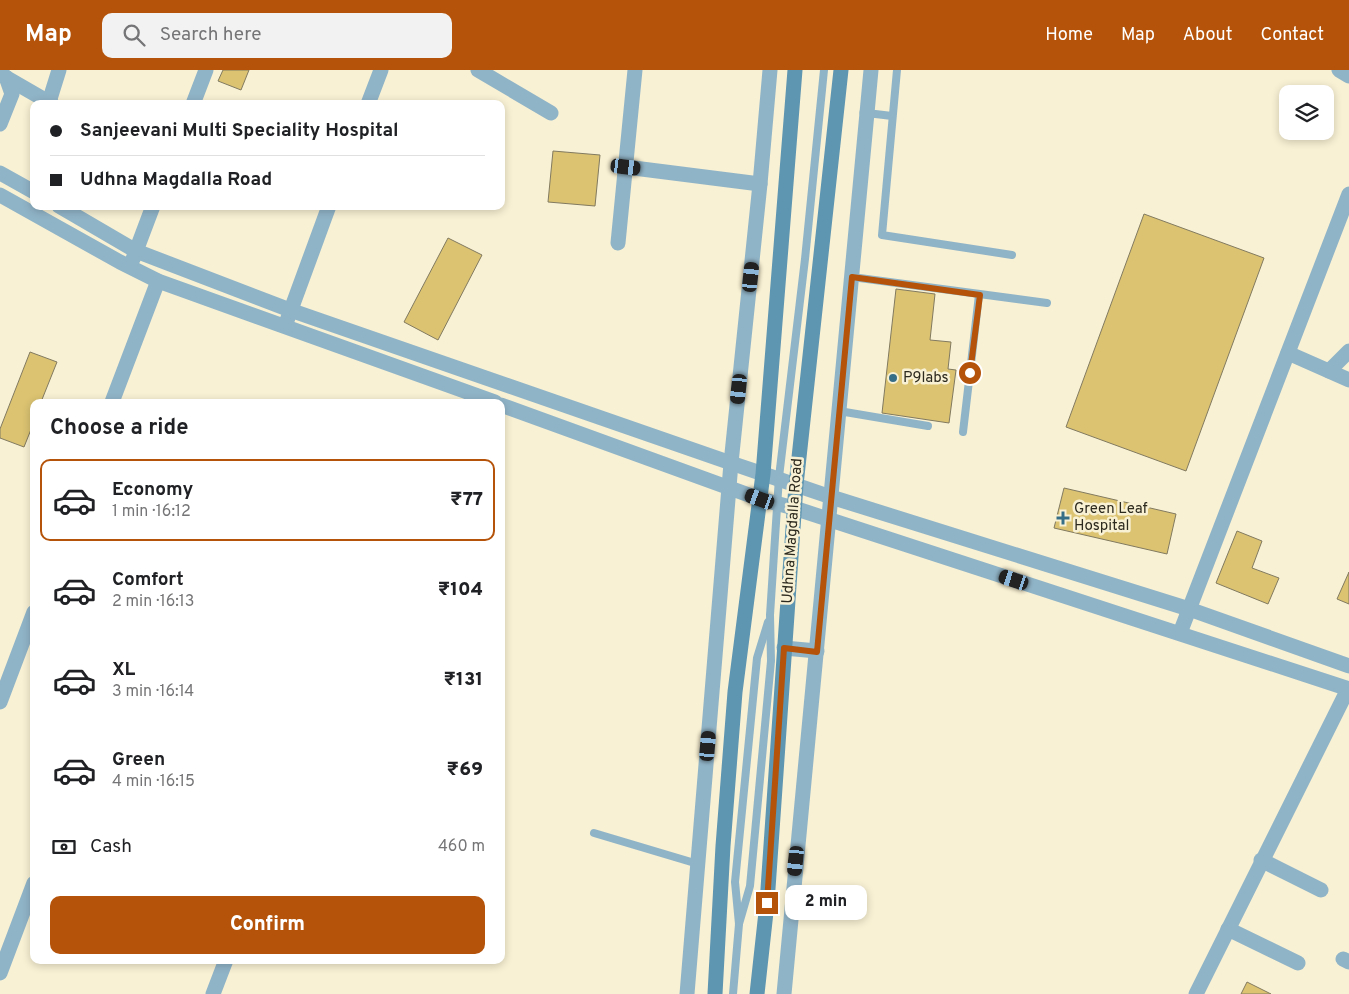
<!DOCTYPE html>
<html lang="en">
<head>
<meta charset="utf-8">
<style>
  :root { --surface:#fff; --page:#f2f2f2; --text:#202124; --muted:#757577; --line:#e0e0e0; --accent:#b45309 }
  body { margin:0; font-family:Overpass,sans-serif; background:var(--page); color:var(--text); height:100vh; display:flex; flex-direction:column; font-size:19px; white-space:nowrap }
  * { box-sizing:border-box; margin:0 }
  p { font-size:16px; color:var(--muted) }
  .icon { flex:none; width:28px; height:28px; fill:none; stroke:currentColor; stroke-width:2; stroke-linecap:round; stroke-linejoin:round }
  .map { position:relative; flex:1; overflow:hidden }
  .details { position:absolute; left:30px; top:329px; width:475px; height:565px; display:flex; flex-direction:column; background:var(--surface); border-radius:10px; box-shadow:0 2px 8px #0003 }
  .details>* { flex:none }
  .banner { position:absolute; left:30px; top:30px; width:475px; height:110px; border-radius:10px; box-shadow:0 2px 8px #0003; display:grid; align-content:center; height:110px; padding:0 20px; background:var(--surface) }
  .controls { position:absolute; left:1279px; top:15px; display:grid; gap:10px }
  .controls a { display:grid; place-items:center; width:55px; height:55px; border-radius:10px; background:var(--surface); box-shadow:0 2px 8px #0003; font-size:25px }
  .end { position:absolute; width:22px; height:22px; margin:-11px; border:6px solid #b45309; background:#fff; box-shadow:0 0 0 2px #fff }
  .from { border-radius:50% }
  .bubble { position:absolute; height:35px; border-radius:10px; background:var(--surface); box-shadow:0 2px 8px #0003; font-size:16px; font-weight:800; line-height:35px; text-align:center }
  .car { position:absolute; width:15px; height:30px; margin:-15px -8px; border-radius:6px; box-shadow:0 0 4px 1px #0007; background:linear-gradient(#222 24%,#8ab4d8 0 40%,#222 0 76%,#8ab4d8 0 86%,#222 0) }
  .banner b { display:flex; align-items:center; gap:18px; height:48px; font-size:19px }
  .banner b+b { border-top:1px solid var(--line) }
  .banner i { width:12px; height:12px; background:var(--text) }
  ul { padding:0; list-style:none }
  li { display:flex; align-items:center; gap:15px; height:82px; margin:0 10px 8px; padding:0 10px; border:2px solid transparent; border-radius:10px }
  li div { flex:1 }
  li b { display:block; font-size:19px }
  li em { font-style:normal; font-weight:800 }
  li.active { border-color:var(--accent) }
  li>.icon { width:45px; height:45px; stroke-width:1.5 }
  h2 { padding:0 20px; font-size:22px; line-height:60px }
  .pay { display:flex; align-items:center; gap:12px; height:55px; padding:0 20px; font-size:19px }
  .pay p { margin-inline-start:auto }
  .cta { display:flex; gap:10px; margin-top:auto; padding:10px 20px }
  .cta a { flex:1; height:58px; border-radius:10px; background:var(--accent); color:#fff; font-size:20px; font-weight:800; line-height:58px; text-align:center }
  header { display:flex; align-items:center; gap:30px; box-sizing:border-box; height:70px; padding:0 25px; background:var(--accent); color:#fff }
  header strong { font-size:24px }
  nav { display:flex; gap:28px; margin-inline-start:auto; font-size:18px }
  .search { width:350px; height:45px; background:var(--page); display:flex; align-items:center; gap:12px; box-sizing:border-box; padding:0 18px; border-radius:10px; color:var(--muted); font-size:19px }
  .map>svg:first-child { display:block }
  .building { fill:#dbc371; stroke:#827a60 }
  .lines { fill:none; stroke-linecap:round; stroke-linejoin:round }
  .service { stroke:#90b4c7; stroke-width:8 }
  .minor { stroke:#90b4c7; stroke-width:15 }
  .tertiary { stroke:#90b4c7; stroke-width:15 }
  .secondary { stroke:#5e95b1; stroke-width:15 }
  .route { stroke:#b45309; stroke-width:6 }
  .poi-dot { fill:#366e88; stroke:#f9f1d4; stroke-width:2 }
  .labels { text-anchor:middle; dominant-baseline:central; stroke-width:5; stroke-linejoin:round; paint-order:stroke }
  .poi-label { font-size:15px; fill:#2c291e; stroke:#f9f1d4; text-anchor:start }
  .street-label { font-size:15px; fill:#2c291e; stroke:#f9f1d4 }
</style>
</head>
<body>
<header>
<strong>Map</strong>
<div class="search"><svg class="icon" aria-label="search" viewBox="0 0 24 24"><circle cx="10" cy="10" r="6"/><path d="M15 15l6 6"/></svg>Search here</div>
<nav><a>Home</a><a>Map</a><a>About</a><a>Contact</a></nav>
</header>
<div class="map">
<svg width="1349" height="924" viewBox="0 0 1349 924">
  <rect width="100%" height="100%" fill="#f9f1d4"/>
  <g class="building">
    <path d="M223,0H249L241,20L218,11Z"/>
    <path d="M553,81L600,85L595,136L548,132Z"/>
    <path d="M1144,144L1264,188L1186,401L1066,357Z"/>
    <path d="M448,168L482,185L438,270L404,252Z"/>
    <path d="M896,219L935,224L930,270L951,272L948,299L956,300L949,353L882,343Z"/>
    <path d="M30,282L57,292L41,332H34V352L24,377L0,368V359Z"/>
    <path d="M1064,418L1176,444L1167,484L1054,458Z"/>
    <path d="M1237,461L1262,471L1252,498L1279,508L1268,534L1216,513Z"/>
    <path d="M1349,502V534L1337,529Z"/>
    <path d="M1247,912L1271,924H1241Z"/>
  </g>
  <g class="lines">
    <g class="service">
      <path d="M897,0L882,165L1012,185"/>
      <path d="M867,43L892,46"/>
      <path d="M852,207L1047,233"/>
      <path d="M839,341L928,356"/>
      <path d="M963,362L979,225"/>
      <path d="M594,763L698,794"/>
      <path d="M739,854L750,816L771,591L770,545L779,407L805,189L824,0"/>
      <path d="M733,924L739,854L735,812L757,588L768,552"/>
    </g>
    <g class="minor">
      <path d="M478,0L551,43"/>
      <path d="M0,4L52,34"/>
      <path d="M49,32L59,0"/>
      <path d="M368,34L381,0"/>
      <path d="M867,43L871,0"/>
      <path d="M0,54L12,24L6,7"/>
      <path d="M626,97L760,114"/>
      <path d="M618,173L635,0"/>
      <path d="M285,256L329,136"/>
      <path d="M1288,283L1349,310"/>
      <path d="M1329,301L1349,281"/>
      <path d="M112,332L158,211"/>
      <path d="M731,393L760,114L770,0"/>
      <path d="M0,632L34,542"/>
      <path d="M1261,790L1321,820"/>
      <path d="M1228,859L1298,893"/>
      <path d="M1343,889L1349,892"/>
      <path d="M0,903L34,813"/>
      <path d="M213,924L226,890"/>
      <path d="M1196,924L1348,619"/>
    </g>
    <g class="tertiary">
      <path d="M1339,0L1349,6"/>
      <path d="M193,34L206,0"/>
      <path d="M0,103L34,122"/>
      <path d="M0,125L120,192L158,211L495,332"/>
      <path d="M59,136L136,181L290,240L731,393L831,427L1189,539L1349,596"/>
      <path d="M133,189L153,136"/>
      <path d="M501,335L760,429L794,438L1349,619"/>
      <path d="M1180,563L1349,124"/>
      <path d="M784,578L817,581"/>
      <path d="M687,924L731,393"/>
      <path d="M784,924L867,43"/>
    </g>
    <g class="secondary">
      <path d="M715,924L723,776L735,622L763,404L795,0"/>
      <path d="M757,924L767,833L796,415L841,0"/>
    </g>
  </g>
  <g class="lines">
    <path class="route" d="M767,833L784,578L817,582L852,207L980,225L970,303"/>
  </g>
  <g class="poi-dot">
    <circle cx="893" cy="308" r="5"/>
    <path d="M1060.5 440.5h5v5h5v5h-5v5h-5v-5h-5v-5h5z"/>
  </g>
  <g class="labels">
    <g class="poi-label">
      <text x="903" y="308">P9labs</text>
      <text x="1074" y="439">Green Leaf<tspan x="1074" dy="17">Hospital</tspan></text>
    </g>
    <g class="street-label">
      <text transform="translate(793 461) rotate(-86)">Udhna Magdalla Road</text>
    </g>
  </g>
</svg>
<div class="controls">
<a><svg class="icon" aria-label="layers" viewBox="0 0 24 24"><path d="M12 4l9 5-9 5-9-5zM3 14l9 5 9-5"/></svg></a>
</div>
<i class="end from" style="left:970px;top:303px"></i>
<i class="end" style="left:767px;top:833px"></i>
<div class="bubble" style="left:785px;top:815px;width:82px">2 min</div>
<i class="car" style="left:626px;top:97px;rotate:97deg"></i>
<i class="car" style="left:751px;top:207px;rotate:6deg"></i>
<i class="car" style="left:739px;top:319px;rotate:186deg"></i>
<i class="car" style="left:760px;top:429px;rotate:290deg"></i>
<i class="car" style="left:1014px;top:510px;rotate:288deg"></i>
<i class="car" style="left:708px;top:676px;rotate:5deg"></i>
<i class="car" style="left:796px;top:791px;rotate:186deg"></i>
<div class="banner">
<b><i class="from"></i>Sanjeevani Multi Speciality Hospital</b>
<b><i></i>Udhna Magdalla Road</b>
</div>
<section class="details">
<h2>Choose a ride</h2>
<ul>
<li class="active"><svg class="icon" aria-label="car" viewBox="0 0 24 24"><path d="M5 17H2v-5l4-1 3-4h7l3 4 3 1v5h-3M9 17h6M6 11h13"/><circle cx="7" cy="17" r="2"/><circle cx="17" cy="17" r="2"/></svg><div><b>Economy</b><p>1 min · 16:12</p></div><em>₹77</em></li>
<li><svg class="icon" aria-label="car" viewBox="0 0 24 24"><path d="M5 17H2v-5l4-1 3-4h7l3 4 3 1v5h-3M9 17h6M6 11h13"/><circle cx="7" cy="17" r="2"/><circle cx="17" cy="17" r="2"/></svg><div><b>Comfort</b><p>2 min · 16:13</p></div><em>₹104</em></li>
<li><svg class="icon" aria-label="car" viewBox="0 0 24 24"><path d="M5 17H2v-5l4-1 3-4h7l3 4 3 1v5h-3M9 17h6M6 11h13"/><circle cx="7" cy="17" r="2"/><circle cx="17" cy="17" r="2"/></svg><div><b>XL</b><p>3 min · 16:14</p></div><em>₹131</em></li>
<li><svg class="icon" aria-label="car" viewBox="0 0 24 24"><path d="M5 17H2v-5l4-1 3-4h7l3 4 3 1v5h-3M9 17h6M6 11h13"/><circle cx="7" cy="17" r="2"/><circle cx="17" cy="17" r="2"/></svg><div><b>Green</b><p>4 min · 16:15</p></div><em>₹69</em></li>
</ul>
<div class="pay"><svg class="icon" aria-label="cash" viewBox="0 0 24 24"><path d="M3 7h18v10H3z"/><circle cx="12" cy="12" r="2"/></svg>Cash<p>460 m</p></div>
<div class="cta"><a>Confirm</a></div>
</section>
</div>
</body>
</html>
